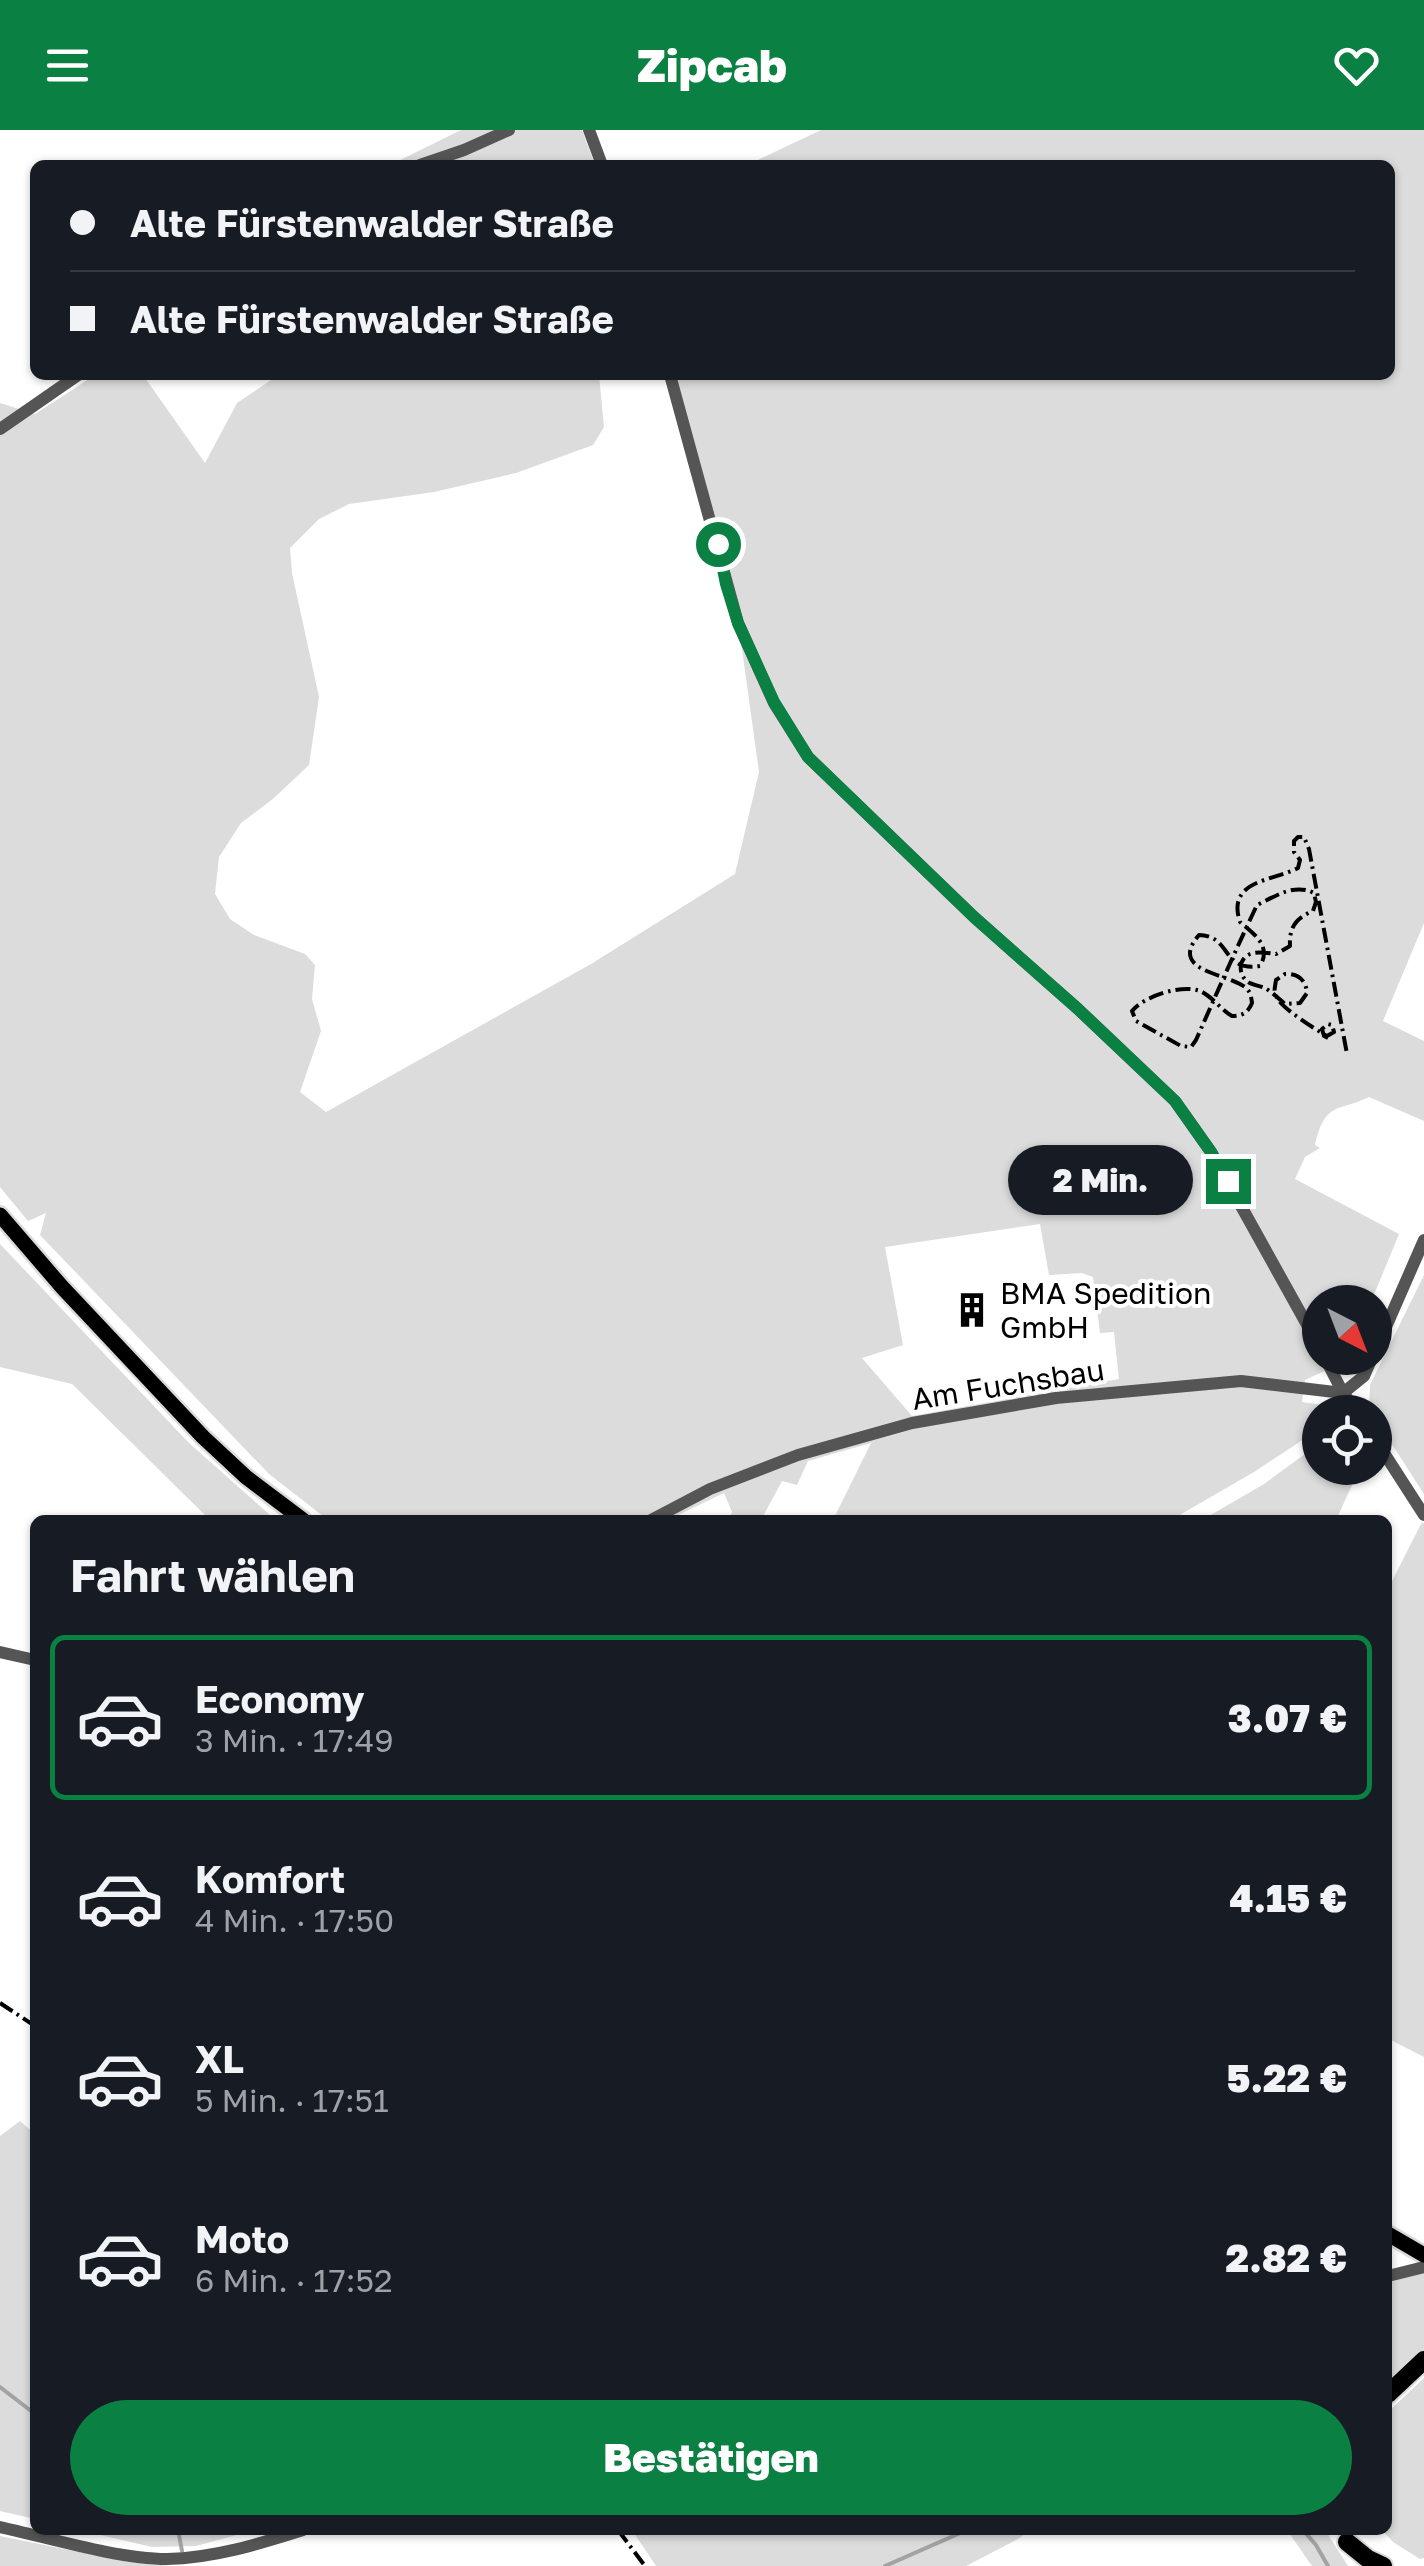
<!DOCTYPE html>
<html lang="de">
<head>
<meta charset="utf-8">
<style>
  :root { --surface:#171b24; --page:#242831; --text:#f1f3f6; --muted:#9ea1a6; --line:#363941; --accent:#0b8043 }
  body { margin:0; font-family:"Golos Text",sans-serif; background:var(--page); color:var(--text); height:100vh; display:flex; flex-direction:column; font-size:38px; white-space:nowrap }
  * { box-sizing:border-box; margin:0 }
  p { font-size:32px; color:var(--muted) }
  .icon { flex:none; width:55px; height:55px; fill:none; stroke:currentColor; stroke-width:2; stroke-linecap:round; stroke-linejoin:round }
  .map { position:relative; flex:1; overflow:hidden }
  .details { position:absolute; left:30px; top:1385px; width:1362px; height:1020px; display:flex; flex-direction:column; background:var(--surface); border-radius:15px; box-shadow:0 2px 8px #0004 }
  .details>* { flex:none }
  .guide { position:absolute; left:30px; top:30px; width:1365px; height:220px; border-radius:15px; box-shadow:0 2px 8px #0004; display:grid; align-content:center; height:220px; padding:0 40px; background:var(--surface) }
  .needle { width:65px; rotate:138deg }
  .controls { position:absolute; left:1302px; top:1155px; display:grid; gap:20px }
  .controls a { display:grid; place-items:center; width:90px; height:90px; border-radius:50%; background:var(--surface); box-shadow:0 2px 8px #0004; font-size:50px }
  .end { position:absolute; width:45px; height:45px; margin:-22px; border:12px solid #0b8043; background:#fff; box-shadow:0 0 0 5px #fff }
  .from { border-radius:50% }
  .bubble { position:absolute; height:70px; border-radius:35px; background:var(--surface); box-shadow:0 2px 8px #0004; font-size:32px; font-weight:800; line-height:70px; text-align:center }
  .guide b { display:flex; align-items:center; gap:35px; height:95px; font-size:38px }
  .guide b+b { border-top:2px solid var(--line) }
  .guide i { width:25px; height:25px; background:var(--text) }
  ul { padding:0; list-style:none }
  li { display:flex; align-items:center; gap:30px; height:165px; margin:0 20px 15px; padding:0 20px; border:5px solid transparent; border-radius:15px }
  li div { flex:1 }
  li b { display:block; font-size:38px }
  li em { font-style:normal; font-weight:800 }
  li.current { border-color:var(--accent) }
  li>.icon { width:90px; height:90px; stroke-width:1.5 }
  h2 { padding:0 40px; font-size:45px; line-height:120px }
  .action { display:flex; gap:20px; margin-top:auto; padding:20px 40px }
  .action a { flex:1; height:115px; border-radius:60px; background:var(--accent); color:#fff; font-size:40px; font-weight:800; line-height:115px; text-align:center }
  header { display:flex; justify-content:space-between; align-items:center; height:130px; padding:0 40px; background:var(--accent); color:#fff; font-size:45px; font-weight:800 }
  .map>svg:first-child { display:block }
  .green { fill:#dcdcdc; fill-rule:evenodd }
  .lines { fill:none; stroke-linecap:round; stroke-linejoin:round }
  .stream { stroke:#a3a3a3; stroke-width:4 }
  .major-casing { stroke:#dbdbdb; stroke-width:20 }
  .highway-casing { stroke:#dbdbdb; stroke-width:22 }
  .minor { stroke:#555; stroke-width:12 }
  .major { stroke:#000; stroke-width:15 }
  .highway { stroke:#000; stroke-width:18 }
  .rail { stroke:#000; stroke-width:4; stroke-dasharray:15 5 2.5 5; stroke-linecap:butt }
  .route { stroke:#0b8043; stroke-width:12 }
  .labels { text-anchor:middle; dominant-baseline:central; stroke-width:8; stroke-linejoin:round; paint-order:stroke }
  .poi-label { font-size:30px; fill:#000; stroke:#fff; text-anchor:start }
  .street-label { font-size:30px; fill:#000; stroke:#fff }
</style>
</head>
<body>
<header><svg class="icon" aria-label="menu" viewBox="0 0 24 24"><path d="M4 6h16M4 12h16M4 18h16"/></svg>Zipcab<svg class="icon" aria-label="heart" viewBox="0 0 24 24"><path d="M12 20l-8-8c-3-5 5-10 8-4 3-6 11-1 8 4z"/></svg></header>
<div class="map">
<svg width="1424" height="2436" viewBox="0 0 1424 2436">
  <rect width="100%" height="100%" fill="#fff"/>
  <g class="green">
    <path d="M461,0H582L595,35H390Z"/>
    <path d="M821,0H1424V793L1383,891L1424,911V991L1369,967C1338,982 1325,971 1315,1015L1320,1018L1305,1027L1295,1049L1399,1104L1371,1172H1320V1228H1347L1346,1231L1305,1250L1302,1272L1331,1276L1326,1282H1320V1290L1307,1307L1254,1342L1171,1390H833L871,1313L808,1331L797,1355L782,1351L761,1390H728L732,1382L724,1363L668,1390H328L269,1344L40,1105L46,1083L28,1091L0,1057V273L35,284L95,245H143L205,333L237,273L274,248L273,245H599L604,297L593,315L516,343L434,362L349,374L319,389L290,418L292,443L319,567L309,635L274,668L241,693L219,727L215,764L230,789L254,805L305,824L315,835L312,869L321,901L300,962L326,982L591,834L735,744L759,642L737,483L673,245H1390V35H747ZM1040,1094L1049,1145L1082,1143L1093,1147L1100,1203L1114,1202L1119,1249L912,1286L862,1228L903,1215L885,1117Z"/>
    <path d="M0,1114L189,1313L269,1384L264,1390H210L72,1254L0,1237Z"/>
    <path d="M1424,1145V1364L1375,1288V1282H1371L1369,1279L1370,1255Z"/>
    <path d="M1320,1313V1338H1360L1336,1390H1202L1264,1354Z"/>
    <path d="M1422,1392L1424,1394V1927L1389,1909L1388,1911V1459Z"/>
    <path d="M20,1991L35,2004V2389L0,2381V2006Z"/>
    <path d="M1424,2142V2218L1388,2253V2151Z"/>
    <path d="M1424,2248V2428L1420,2429L1393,2412L1382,2400H1388V2282Z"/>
    <path d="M79,2400H255L196,2416L152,2417Z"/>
    <path d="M632,2400H1031L1018,2409L966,2436H656Z"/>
    <path d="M1287,2400H1325L1348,2436H1312Z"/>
    <path d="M0,2406L128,2432L171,2436H0Z"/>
  </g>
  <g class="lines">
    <g class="stream">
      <path d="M0,2257L35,2284"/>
      <path d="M178,2400L182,2421"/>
      <path d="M1303,2400L1316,2415L1328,2436"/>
      <path d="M885,2436L967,2400"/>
    </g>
    <defs>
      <g id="major">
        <path d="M0,1085L62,1157L203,1307L246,1347L303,1390"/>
        <path d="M1388,2104L1424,2125"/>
      </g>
      <g id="highway">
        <path d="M1388,2264L1424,2230"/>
        <path d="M1347,2412L1368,2429L1383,2436"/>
      </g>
    </defs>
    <use href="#major" class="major-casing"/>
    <use href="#highway" class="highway-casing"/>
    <g class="minor">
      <path d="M589,0L602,35"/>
      <path d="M420,35L464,20L509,0"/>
      <path d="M670,245L738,493L774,573L808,627L974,787L1078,879L1175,971L1211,1022L1320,1218"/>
      <path d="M0,299L78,245"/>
      <path d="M1375,1222L1424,1110"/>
      <path d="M1325,1228L1343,1263L1358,1282"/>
      <path d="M1375,1309L1424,1385"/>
      <path d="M651,1390L710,1359L798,1325L912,1293L1056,1268L1241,1251L1343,1263L1364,1246L1372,1228"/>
      <path d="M0,1522L35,1530"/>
      <path d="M1388,2146L1424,2137"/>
      <path d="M0,2397C50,2408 118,2429 167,2429C214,2428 259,2414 303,2400"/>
    </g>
    <use href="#major" class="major"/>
    <use href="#highway" class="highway"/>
    <g class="rail">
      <path d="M1328,908L1324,906L1322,899L1328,894L1332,895L1334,902L1327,906C1315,899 1283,879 1277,868C1273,861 1275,858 1276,850L1285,844C1298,843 1306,850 1307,863L1300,873L1285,874C1279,869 1272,862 1265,858C1261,856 1252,855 1248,852C1238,845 1238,829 1250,824C1257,821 1268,823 1276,824L1290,816C1289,797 1296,788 1313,781L1316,772L1314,763C1294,753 1276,766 1257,775C1236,819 1216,865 1196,910L1191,917L1181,916L1136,891L1132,881C1144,866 1182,854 1200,861C1212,866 1221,880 1232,886C1242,886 1248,883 1252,873C1251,866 1251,863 1246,858C1229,843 1167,842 1199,805C1232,806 1221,842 1260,836C1272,816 1254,804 1240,792C1226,750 1273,751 1298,738L1300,730L1294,722V711L1298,707H1304L1309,719L1347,924"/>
      <path d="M0,1873L35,1896"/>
      <path d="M618,2400L645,2436"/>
    </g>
  </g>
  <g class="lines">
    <path class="route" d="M718,414L726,454L738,493L774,572L808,627L974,787L1078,879L1175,971L1211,1022L1228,1051"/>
  </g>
  <defs>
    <symbol id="building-bare" viewBox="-9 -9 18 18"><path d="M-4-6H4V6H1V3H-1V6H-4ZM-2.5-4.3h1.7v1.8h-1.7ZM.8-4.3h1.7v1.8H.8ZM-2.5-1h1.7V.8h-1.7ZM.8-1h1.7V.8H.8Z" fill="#000" stroke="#fff" stroke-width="2.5" paint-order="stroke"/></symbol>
  </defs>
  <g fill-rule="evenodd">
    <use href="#building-bare" x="947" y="1155" width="50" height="50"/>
  </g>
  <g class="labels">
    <g class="poi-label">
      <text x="1000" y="1163">BMA Spedition<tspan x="1000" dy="34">GmbH</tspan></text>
    </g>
    <g class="street-label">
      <text transform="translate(1008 1254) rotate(-9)">Am Fuchsbau</text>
    </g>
  </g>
</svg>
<div class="controls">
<a><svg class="needle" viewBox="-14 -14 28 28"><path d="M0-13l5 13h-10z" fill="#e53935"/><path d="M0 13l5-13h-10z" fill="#9ea1a6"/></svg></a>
<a><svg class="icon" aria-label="locate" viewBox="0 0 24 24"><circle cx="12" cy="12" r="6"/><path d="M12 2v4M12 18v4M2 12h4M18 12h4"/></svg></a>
</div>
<i class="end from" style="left:718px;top:414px"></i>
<i class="end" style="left:1228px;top:1051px"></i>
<div class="bubble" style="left:1008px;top:1015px;width:185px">2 Min.</div>
<div class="guide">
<b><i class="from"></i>Alte Fürstenwalder Straße</b>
<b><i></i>Alte Fürstenwalder Straße</b>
</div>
<section class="details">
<h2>Fahrt wählen</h2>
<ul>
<li class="current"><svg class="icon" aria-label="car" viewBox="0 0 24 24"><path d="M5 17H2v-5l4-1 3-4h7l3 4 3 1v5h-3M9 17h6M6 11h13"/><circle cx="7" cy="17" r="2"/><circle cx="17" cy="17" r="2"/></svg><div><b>Economy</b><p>3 Min. · 17:49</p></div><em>3.07 €</em></li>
<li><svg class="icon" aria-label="car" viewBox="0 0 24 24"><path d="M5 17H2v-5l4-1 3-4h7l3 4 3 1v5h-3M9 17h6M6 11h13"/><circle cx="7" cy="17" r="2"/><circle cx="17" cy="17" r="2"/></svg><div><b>Komfort</b><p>4 Min. · 17:50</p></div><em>4.15 €</em></li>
<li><svg class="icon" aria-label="car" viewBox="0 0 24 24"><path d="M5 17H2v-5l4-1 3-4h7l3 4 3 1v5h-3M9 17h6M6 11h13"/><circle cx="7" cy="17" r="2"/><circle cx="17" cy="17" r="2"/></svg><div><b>XL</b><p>5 Min. · 17:51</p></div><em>5.22 €</em></li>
<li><svg class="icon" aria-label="car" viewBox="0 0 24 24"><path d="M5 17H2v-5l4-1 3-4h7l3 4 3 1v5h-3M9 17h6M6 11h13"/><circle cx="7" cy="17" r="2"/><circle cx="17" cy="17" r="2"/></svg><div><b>Moto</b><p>6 Min. · 17:52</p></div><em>2.82 €</em></li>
</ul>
<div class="action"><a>Bestätigen</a></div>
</section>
</div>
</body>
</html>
